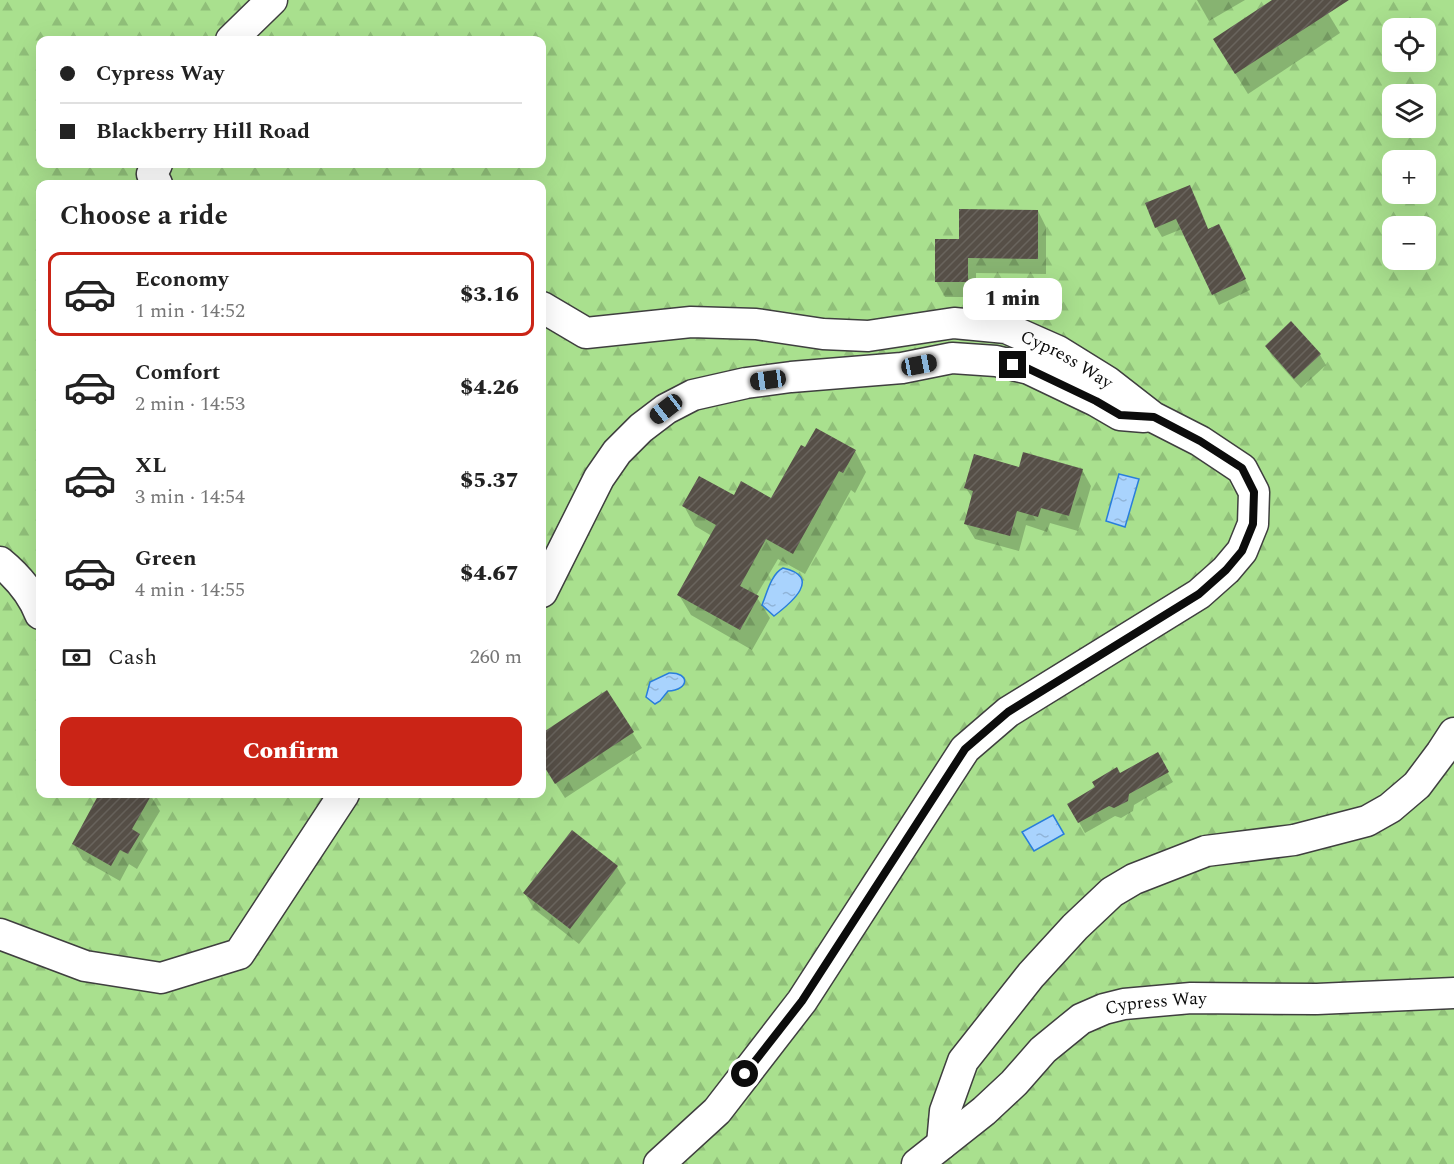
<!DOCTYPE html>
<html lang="en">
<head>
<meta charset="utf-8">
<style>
  :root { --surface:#fff; --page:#f2f2f2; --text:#222; --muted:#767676; --line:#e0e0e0; --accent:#ca2416 }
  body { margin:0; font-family:Spectral,serif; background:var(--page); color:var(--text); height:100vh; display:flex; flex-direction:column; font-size:22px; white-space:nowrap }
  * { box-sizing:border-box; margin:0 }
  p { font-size:20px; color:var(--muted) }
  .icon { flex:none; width:33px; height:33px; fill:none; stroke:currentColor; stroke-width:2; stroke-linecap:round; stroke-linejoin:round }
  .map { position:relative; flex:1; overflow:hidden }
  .sheet { position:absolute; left:36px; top:180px; width:510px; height:618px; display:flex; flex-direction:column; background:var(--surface); border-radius:12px; box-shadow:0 6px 24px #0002 }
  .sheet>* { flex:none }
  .top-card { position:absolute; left:36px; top:36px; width:510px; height:132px; border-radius:12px; box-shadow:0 6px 24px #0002; display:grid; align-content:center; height:132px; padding:0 24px; background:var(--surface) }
  .buttons { position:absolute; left:1382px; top:18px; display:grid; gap:12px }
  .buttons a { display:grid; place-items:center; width:54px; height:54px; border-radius:12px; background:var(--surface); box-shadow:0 6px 24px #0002; font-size:30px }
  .end { position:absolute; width:27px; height:27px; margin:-14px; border:8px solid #0c0c0c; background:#fff; box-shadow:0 0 0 3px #fff }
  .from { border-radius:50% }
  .bubble { position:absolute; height:42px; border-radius:12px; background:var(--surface); box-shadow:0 6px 24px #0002; font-size:20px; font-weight:800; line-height:42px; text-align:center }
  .car { position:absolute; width:18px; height:36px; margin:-18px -9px; border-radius:8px; box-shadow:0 0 4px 2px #0007; background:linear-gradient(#222 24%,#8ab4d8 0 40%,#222 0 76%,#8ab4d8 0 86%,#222 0) }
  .top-card b { display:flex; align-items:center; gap:21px; height:57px; font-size:22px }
  .top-card b+b { border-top:2px solid var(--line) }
  .top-card i { width:15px; height:15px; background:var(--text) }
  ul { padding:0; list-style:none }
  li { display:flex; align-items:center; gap:18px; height:84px; margin:0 12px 9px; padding:0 12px; border:3px solid transparent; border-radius:12px }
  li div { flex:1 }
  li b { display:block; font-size:22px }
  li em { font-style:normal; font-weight:800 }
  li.active { border-color:var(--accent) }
  li>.icon { width:54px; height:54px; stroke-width:1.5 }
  h2 { padding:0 24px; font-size:27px; line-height:72px }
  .pay { display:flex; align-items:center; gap:15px; height:66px; padding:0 24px; font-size:22px }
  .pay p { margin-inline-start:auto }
  .cta { display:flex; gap:12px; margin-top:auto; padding:12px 24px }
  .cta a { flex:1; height:69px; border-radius:12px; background:var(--accent); color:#fff; font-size:24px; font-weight:800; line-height:69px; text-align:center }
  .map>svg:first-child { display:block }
  .forest { fill:url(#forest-firs); fill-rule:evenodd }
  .water { fill:url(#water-ripples); stroke:#297edb; stroke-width:1.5 }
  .shadow { fill:#0003 }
  .building { fill:url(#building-hatch) }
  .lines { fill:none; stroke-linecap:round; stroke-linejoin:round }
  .minor-casing { stroke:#3f3f3f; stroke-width:33 }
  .minor { stroke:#fff; stroke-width:30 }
  .route { stroke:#0c0c0c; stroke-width:8 }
  .labels { text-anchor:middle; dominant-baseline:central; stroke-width:6; stroke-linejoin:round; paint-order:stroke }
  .street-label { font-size:18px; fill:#0c0c0c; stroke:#fff }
</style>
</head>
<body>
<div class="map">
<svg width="1454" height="1164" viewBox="0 0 1454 1164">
  <defs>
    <pattern id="forest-firs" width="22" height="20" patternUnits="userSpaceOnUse" patternTransform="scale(1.5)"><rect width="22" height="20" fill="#a9e08e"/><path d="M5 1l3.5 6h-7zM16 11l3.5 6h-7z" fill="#90bf79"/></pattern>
    <pattern id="water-ripples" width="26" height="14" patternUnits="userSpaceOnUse" patternTransform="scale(1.5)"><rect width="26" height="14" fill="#a9d3fd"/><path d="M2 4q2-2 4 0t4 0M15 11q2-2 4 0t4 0" fill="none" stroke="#90b4d8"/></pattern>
    <pattern id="building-hatch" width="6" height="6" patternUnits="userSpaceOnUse" patternTransform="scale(1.5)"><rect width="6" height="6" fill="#564f47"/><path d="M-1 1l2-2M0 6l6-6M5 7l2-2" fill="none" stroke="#69645d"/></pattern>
  </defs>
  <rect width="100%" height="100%" fill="#fffeeb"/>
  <path class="forest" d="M0,0H1454V1164H0ZM1392,28H1425V62H1392ZM40,40H542V164H40ZM1392,94H1425V128H1392ZM1392,160H1425V194H1392ZM40,184H542V794H40ZM1392,226H1425V260H1392Z"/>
  <g class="water">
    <path d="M1119,474L1139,479L1125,527L1106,521Z"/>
    <path d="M783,568C823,577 791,603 774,616L762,605C767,593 771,574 783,568Z"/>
    <path d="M669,673C690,672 690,690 668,691L660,701L655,704L646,697L650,682Z"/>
    <path d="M1053,815L1064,834L1034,851L1022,832Z"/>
  </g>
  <g class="shadow">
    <path d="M1197,0H1245L1209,21Z"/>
    <path d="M1275,0H1320L1340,33L1248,94L1227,60Z"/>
    <path d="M1195,196L1209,231L1225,236L1250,290L1219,305L1182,229L1162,237L1156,227Z"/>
    <path d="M1038,211L1046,227V274L976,273V297H945L936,281L960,241Z"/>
    <path d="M1291,323L1320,355L1326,365L1301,388L1272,356L1266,346Z"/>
    <path d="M855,451L866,472L855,493L851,490L805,574L778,559L756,596L770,618L752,650L691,615L679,595L712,536L695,526L684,506L734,497L772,500Z"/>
    <path d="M1020,469L1082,470L1091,486L1078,531L1050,523L1047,532L1026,525L1019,551L975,539L966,524L973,499L966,488Z"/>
    <path d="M607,692L642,748L565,798L542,762V735Z"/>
    <path d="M1157,754L1173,782L1134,805L1133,811L1121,818L1115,816L1085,833L1069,804Z"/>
    <path d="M103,794H147L151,796L160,811L142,841L148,850L137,869L129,864L120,881L83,860L74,844Z"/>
    <path d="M572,832L617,867L626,883L579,944L534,909L525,894Z"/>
  </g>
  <g class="building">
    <path d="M1272,0H1349L1235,74L1213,39Z"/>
    <path d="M1190,185L1208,229L1219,224L1246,279L1212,295L1176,219L1155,228L1145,203Z"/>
    <path d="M959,209L1038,210V259L968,258V282H935V239H959Z"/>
    <path d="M1291,321L1321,354L1294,379L1265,346Z"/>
    <path d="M816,428L856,450L843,473L839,471L793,554L766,539L740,586L759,596L740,630L677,595L716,525L682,506L699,476L734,495L741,481L771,498L801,445L805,447Z"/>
    <path d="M1023,452L1083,469L1069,516L1041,508L1038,517L1017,511L1010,536L964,524L973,491L964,488L974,454L1019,467Z"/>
    <path d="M607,690L634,732L555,784L542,763V733Z"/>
    <path d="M1158,752L1169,772L1129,794L1128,801L1114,808L1109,806L1078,823L1067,804L1095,787L1092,782L1117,767L1120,773Z"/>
    <path d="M99,794H152L132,829L140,834L128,854L120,850L111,866L72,844Z"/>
    <path d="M572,830L618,866L570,929L523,893Z"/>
  </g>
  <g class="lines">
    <defs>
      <g id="minor">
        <path d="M231,40L272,0"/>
        <path d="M157,184L152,174L157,164"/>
        <path id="s1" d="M542,307L586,333L691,322L756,324L823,334L868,336L954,323L1006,328L1058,351L1108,382L1153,417L1200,441L1242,469L1254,492L1253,524L1242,551L1226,570L1199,594L1008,712L965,749L802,1001L717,1111L659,1164"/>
        <path d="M0,562C17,576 32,593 40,614"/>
        <path d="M542,592L599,478L617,452L641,428L666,409L693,395L746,383L791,377L902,368L952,358L996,361L1029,369L1096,401L1120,415L1144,417"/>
        <path d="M0,934L85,966L161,978L239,954L344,794"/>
        <path d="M942,1144L945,1111L963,1061L1031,975L1075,927L1112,892L1134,879L1206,851L1294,840L1367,821L1390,808L1417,785L1441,753L1454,733"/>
        <path id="s2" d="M917,1164L984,1111L1014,1083L1043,1050L1081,1019L1104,1009L1124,1004L1191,998L1317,999L1454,993"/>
      </g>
    </defs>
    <use href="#minor" class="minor-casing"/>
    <use href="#minor" class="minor"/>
  </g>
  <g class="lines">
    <path class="route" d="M745,1074L802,1001L965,749L1008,712L1199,594L1226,570L1242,551L1253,524L1254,492L1242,468L1200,441L1154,417L1120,415L1096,401L1029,369L1013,365"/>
  </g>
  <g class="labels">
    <g class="street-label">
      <text stroke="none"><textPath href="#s1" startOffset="542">Cypress Way</textPath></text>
      <text stroke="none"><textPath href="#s2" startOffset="297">Cypress Way</textPath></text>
    </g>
  </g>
</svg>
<div class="buttons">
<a><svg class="icon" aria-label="locate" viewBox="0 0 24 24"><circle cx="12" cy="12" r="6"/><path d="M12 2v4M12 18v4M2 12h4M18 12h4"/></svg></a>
<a><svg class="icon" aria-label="layers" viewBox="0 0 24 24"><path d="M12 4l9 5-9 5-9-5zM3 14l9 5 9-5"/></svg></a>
<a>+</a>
<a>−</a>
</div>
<i class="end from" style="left:745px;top:1074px"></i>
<i class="end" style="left:1013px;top:365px"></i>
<div class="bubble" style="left:963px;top:278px;width:99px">1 min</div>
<i class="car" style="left:919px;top:365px;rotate:79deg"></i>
<i class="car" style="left:768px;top:380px;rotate:262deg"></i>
<i class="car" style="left:666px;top:409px;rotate:232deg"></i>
<div class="top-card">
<b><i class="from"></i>Cypress Way</b>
<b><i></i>Blackberry Hill Road</b>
</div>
<section class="sheet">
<h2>Choose a ride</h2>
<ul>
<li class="active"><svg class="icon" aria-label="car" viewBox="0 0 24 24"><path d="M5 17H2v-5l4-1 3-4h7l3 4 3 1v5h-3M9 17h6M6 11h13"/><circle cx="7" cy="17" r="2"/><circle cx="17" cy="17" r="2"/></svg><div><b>Economy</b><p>1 min · 14:52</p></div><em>$3.16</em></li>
<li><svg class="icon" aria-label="car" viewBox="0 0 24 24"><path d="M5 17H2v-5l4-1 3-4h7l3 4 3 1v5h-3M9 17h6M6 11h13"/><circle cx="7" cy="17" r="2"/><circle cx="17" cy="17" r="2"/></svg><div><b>Comfort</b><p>2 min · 14:53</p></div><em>$4.26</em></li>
<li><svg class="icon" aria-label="car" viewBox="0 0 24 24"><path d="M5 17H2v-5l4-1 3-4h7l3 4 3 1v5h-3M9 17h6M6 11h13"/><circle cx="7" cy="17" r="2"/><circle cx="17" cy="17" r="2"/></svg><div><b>XL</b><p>3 min · 14:54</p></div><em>$5.37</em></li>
<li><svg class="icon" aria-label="car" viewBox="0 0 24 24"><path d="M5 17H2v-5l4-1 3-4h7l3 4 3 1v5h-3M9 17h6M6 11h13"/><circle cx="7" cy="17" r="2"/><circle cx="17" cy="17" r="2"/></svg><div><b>Green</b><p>4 min · 14:55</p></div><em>$4.67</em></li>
</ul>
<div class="pay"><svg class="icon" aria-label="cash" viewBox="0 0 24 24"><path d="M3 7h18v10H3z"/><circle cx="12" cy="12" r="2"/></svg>Cash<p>260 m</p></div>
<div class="cta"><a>Confirm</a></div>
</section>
</div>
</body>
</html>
